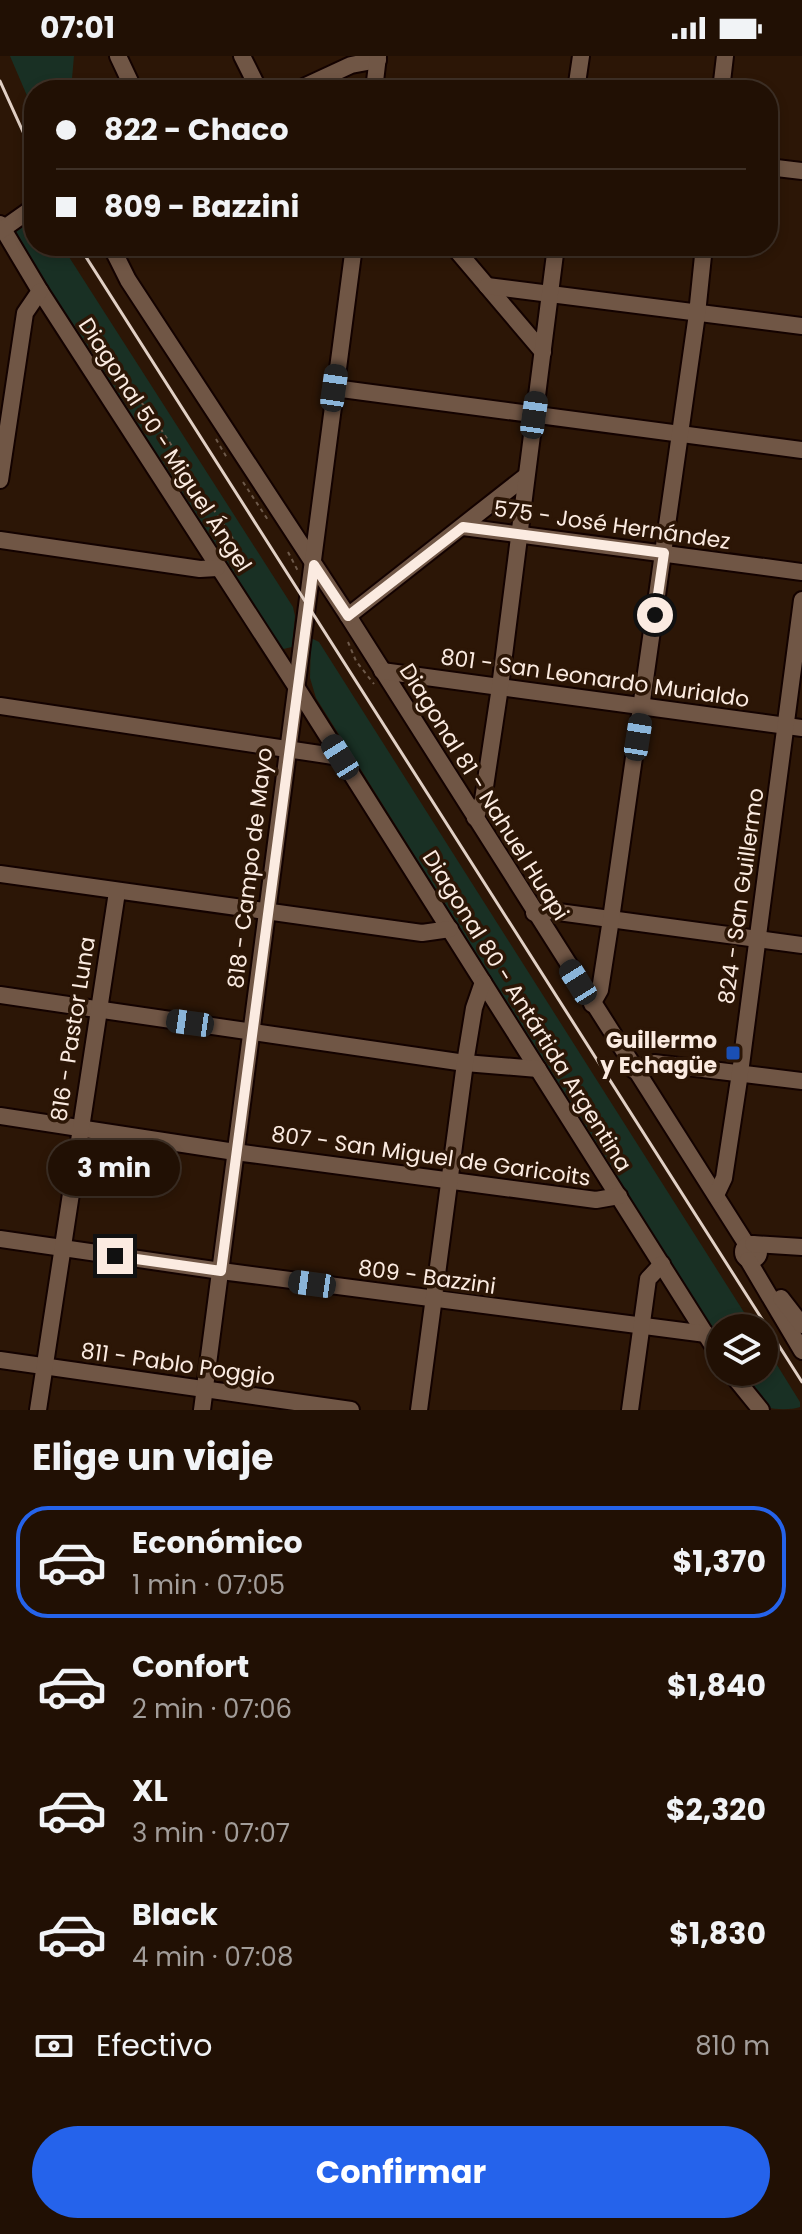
<!DOCTYPE html>
<html lang="es">
<head>
<meta charset="utf-8">
<style>
  :root { --surface:#211004; --page:#29190e; --text:#f1f3f6; --muted:#a29d9a; --line:#3e3026; --accent:#2563eb }
  body { margin:0; font-family:Poppins,sans-serif; background:var(--page); color:var(--text); height:100vh; display:flex; flex-direction:column; font-size:30px; white-space:nowrap }
  * { box-sizing:border-box; margin:0 }
  p { font-size:26px; color:var(--muted) }
  .icon { flex:none; width:44px; height:44px; fill:none; stroke:currentColor; stroke-width:2; stroke-linecap:round; stroke-linejoin:round }
  .map { position:relative; height:1354px; overflow:hidden }
  .drawer { display:flex; flex-direction:column; background:var(--surface); flex:1 }
  .drawer>* { flex:none }
  .guide { position:absolute; left:24px; top:24px; width:754px; height:176px; border-radius:32px; box-shadow:0 4px 12px #0003,0 0 0 2px var(--line); display:grid; align-content:center; height:176px; padding:0 32px; background:var(--surface) }
  .controls { position:absolute; left:706px; top:1258px; display:grid; gap:16px }
  .controls a { display:grid; place-items:center; width:72px; height:72px; border-radius:50%; background:var(--surface); box-shadow:0 4px 12px #0003,0 0 0 2px var(--line); font-size:40px }
  .end { position:absolute; width:36px; height:36px; margin:-18px; border:10px solid #fbebe1; background:#111; box-shadow:0 0 0 4px #111 }
  .from { border-radius:50% }
  .bubble { position:absolute; height:56px; border-radius:28px; background:var(--surface); box-shadow:0 4px 12px #0003,0 0 0 2px var(--line); font-size:26px; font-weight:700; line-height:56px; text-align:center }
  .car { position:absolute; width:24px; height:48px; margin:-24px -12px; border-radius:10px; box-shadow:0 0 6px 2px #0007; background:linear-gradient(#222 24%,#8ab4d8 0 40%,#222 0 76%,#8ab4d8 0 86%,#222 0) }
  .guide b { display:flex; align-items:center; gap:28px; height:76px; font-size:30px }
  .guide b+b { border-top:2px solid var(--line) }
  .guide i { width:20px; height:20px; background:var(--text) }
  ul { padding:0; list-style:none }
  li { display:flex; align-items:center; gap:24px; height:112px; margin:0 16px 12px; padding:0 16px; border:4px solid transparent; border-radius:32px }
  li div { flex:1 }
  li b { display:block; font-size:30px }
  li em { font-style:normal; font-weight:700 }
  li.current { border-color:var(--accent) }
  li>.icon { width:72px; height:72px; stroke-width:1.5 }
  h2 { padding:0 32px; font-size:36px; line-height:96px }
  .pay { display:flex; align-items:center; gap:20px; height:88px; padding:0 32px; font-size:30px }
  .pay p { margin-inline-start:auto }
  .primary-button { display:flex; gap:16px; margin-top:auto; padding:16px 32px }
  .primary-button a { flex:1; height:92px; border-radius:48px; background:var(--accent); color:#fff; font-size:32px; font-weight:700; line-height:92px; text-align:center }
  .status { display:flex; justify-content:space-between; align-items:center; height:56px; padding:0 40px; background:var(--surface); direction:ltr }
  .status svg { height:22px; fill:currentColor }
  .map>svg:first-child { display:block }
  .green { fill:#193024 }
  .lines { fill:none; stroke-linecap:round; stroke-linejoin:round }
  .minor-casing { stroke:#130200; stroke-width:20 }
  .path { stroke:#6d594a; stroke-width:2; stroke-dasharray:4 4; stroke-linecap:butt }
  .minor { stroke:#705645; stroke-width:16 }
  .rail { stroke:#e1d0c5; stroke-width:3 }
  .route { stroke:#fbebe1; stroke-width:10 }
  .transit-dot { fill:#1a4fb4; stroke:#2c1606; stroke-width:3 }
  .labels { text-anchor:middle; dominant-baseline:central; stroke-width:7; stroke-linejoin:round; paint-order:stroke }
  .street-label { font-size:22px; fill:#fbebe1; stroke:#2c1606 }
  .poi-label { font-size:22px; font-weight:bold; fill:#fbebe1; stroke:#2c1606; text-anchor:end }
</style>
</head>
<body>
<div class="status"><b>07:01</b><svg viewBox="0 0 49 12"><path d="M0 12V9h3v3zM5 12V6h3v6zM10 12V3h3v9zM15 12V0h3v12zM26 1h20v11H26zM47 4h2v5h-2z"/></svg></div>
<div class="map">
<svg width="802" height="1354" viewBox="0 0 802 1354">
  <rect width="100%" height="100%" fill="#2c1606"/>
  <g class="green">
    <path d="M10,0H74L71,34H34V56Z"/>
    <path d="M34,157V190H62L293,551L295,560L292,591L279,594L12,177L15,170Z"/>
    <path d="M311,582L319,586L754,1272H720V1287L316,642L310,622Z"/>
    <path d="M764,1288L800,1346V1351C792,1354 775,1354 767,1351L741,1316H764Z"/>
  </g>
  <g class="lines">
    <defs>
      <g id="minor">
        <path d="M118,0L134,34"/>
        <path d="M242,0L259,34"/>
        <path d="M297,34L351,9L378,4"/>
        <path d="M374,34L378,0"/>
        <path d="M576,34L581,0"/>
        <path d="M721,34L725,0"/>
        <path d="M768,111L802,115"/>
        <path d="M0,168L40,235L297,632L720,1301"/>
        <path d="M0,175L34,151"/>
        <path d="M111,190L128,224L348,560L747,1189"/>
        <path d="M453,190L543,296"/>
        <path d="M487,230L802,270"/>
        <path d="M334,332L802,394"/>
        <path d="M0,424L25,257L40,235"/>
        <path d="M463,471L802,516"/>
        <path d="M0,484L200,513L217,512"/>
        <path d="M348,560L526,420"/>
        <path d="M382,615L802,672"/>
        <path d="M0,650L340,701"/>
        <path d="M475,762L483,744L500,631L556,190"/>
        <path d="M0,818L422,877L450,873"/>
        <path d="M534,857L551,855L802,889"/>
        <path d="M0,939L465,1007L538,1013"/>
        <path d="M592,948L600,934L611,863L697,258L704,190"/>
        <path d="M634,1014L654,1007L802,1025"/>
        <path d="M0,1060L235,1096L596,1144L619,1140"/>
        <path d="M716,1139L724,1122L740,1017L802,544"/>
        <path d="M0,1183L221,1215L706,1278"/>
        <circle cx="751" cy="1196" r="8"/>
        <path d="M753,1188L802,1191"/>
        <path d="M748,1204L802,1295"/>
        <path d="M781,1242L802,1269"/>
        <path d="M0,1304L351,1354"/>
        <path d="M730,1316L761,1354"/>
        <path d="M38,1354L117,836"/>
        <path d="M202,1354L354,190"/>
        <path d="M419,1354L465,1007L474,952L483,926"/>
        <path d="M630,1354L648,1223L662,1208"/>
      </g>
    </defs>
    <use href="#minor" class="minor-casing"/>
    <g class="path">
      <path d="M112,320L147,352L235,486L233,508"/>
      <path d="M216,383L227,402"/>
      <path d="M243,426L268,464"/>
      <path d="M288,496L298,515"/>
      <path d="M348,586L356,605L374,628"/>
    </g>
    <use href="#minor" class="minor"/>
    <g class="rail">
      <path d="M0,25L34,100"/>
      <path d="M79,190L802,1326"/>
    </g>
  </g>
  <g class="lines">
    <path class="route" d="M115,1200L221,1215L314,509L348,560L463,471L664,497L655,559"/>
  </g>
  <rect class="transit-dot" x="725" y="989" width="16" height="16" rx="4"/>
  <g class="labels">
    <g class="street-label">
      <text transform="translate(165 389) rotate(57)">Diagonal 50 - Miguel Ángel</text>
      <text transform="translate(612 469) rotate(8)">575 - José Hernández</text>
      <text transform="translate(595 622) rotate(8)">801 - San Leonardo Murialdo</text>
      <text transform="translate(484 736) rotate(58)">Diagonal 81 - Nahuel Huapi</text>
      <text transform="translate(250 812) rotate(-83)">818 - Campo de Mayo</text>
      <text transform="translate(741 840) rotate(-82)">824 - San Guillermo</text>
      <text transform="translate(527 955) rotate(58)">Diagonal 80 - Antártida Argentina</text>
      <text transform="translate(73 973) rotate(-81)">816 - Pastor Luna</text>
      <text transform="translate(431 1100) rotate(8)">807 - San Miguel de Garicoits</text>
      <text transform="translate(427 1221) rotate(8)">809 - Bazzini</text>
      <text transform="translate(178 1308) rotate(8)">811 - Pablo Poggio</text>
    </g>
    <g class="poi-label">
      <text x="717" y="984">Guillermo<tspan x="717" dy="25">y Echagüe</tspan></text>
    </g>
  </g>
</svg>
<div class="controls">
<a><svg class="icon" aria-label="layers" viewBox="0 0 24 24"><path d="M12 4l9 5-9 5-9-5zM3 14l9 5 9-5"/></svg></a>
</div>
<i class="end from" style="left:655px;top:559px"></i>
<i class="end" style="left:115px;top:1200px"></i>
<div class="bubble" style="left:48px;top:1084px;width:132px">3 min</div>
<i class="car" style="left:334px;top:332px;rotate:8deg"></i>
<i class="car" style="left:534px;top:359px;rotate:8deg"></i>
<i class="car" style="left:638px;top:681px;rotate:9deg"></i>
<i class="car" style="left:340px;top:701px;rotate:328deg"></i>
<i class="car" style="left:578px;top:926px;rotate:328deg"></i>
<i class="car" style="left:190px;top:967px;rotate:278deg"></i>
<i class="car" style="left:312px;top:1228px;rotate:278deg"></i>
<div class="guide">
<b><i class="from"></i>822 - Chaco</b>
<b><i></i>809 - Bazzini</b>
</div>
</div>
<section class="drawer">
<h2>Elige un viaje</h2>
<ul>
<li class="current"><svg class="icon" aria-label="car" viewBox="0 0 24 24"><path d="M5 17H2v-5l4-1 3-4h7l3 4 3 1v5h-3M9 17h6M6 11h13"/><circle cx="7" cy="17" r="2"/><circle cx="17" cy="17" r="2"/></svg><div><b>Económico</b><p>1 min · 07:05</p></div><em>$1,370</em></li>
<li><svg class="icon" aria-label="car" viewBox="0 0 24 24"><path d="M5 17H2v-5l4-1 3-4h7l3 4 3 1v5h-3M9 17h6M6 11h13"/><circle cx="7" cy="17" r="2"/><circle cx="17" cy="17" r="2"/></svg><div><b>Confort</b><p>2 min · 07:06</p></div><em>$1,840</em></li>
<li><svg class="icon" aria-label="car" viewBox="0 0 24 24"><path d="M5 17H2v-5l4-1 3-4h7l3 4 3 1v5h-3M9 17h6M6 11h13"/><circle cx="7" cy="17" r="2"/><circle cx="17" cy="17" r="2"/></svg><div><b>XL</b><p>3 min · 07:07</p></div><em>$2,320</em></li>
<li><svg class="icon" aria-label="car" viewBox="0 0 24 24"><path d="M5 17H2v-5l4-1 3-4h7l3 4 3 1v5h-3M9 17h6M6 11h13"/><circle cx="7" cy="17" r="2"/><circle cx="17" cy="17" r="2"/></svg><div><b>Black</b><p>4 min · 07:08</p></div><em>$1,830</em></li>
</ul>
<div class="pay"><svg class="icon" aria-label="cash" viewBox="0 0 24 24"><path d="M3 7h18v10H3z"/><circle cx="12" cy="12" r="2"/></svg>Efectivo<p>810 m</p></div>
<div class="primary-button"><a>Confirmar</a></div>
</section>
</body>
</html>
